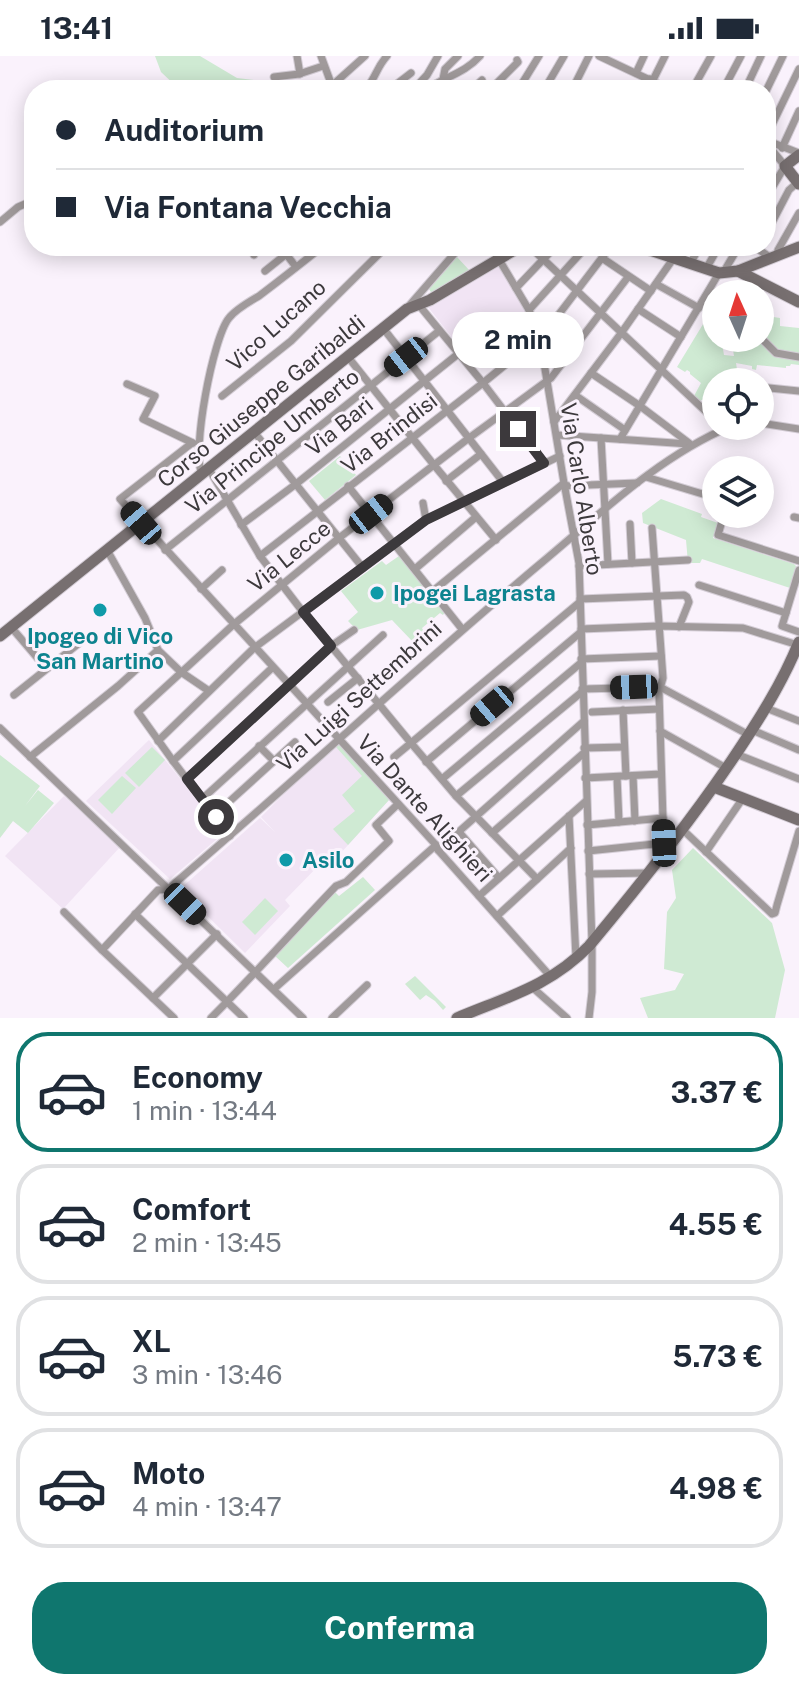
<!DOCTYPE html>
<html lang="it">
<head>
<meta charset="utf-8">
<style>
  :root { --surface:#fff; --page:#f2f2f3; --text:#1f2937; --muted:#747a83; --line:#e0e1e3; --accent:#0f766e }
  body { margin:0; font-family:"Public Sans",sans-serif; background:var(--page); color:var(--text); height:100vh; display:flex; flex-direction:column; font-size:30px; white-space:nowrap }
  * { box-sizing:border-box; margin:0 }
  p { font-size:26px; color:var(--muted) }
  .icon { flex:none; width:44px; height:44px; fill:none; stroke:currentColor; stroke-width:2; stroke-linecap:round; stroke-linejoin:round }
  .map { position:relative; height:962px; overflow:hidden }
  .panel { display:flex; flex-direction:column; background:var(--surface); flex:1 }
  .panel>* { flex:none }
  .top-card { position:absolute; left:24px; top:24px; width:752px; height:176px; border-radius:32px; box-shadow:0 4px 20px #0003; display:grid; align-content:center; height:176px; padding:0 32px; background:var(--surface) }
  .needle { width:52px; rotate:357deg }
  .controls { position:absolute; left:702px; top:224px; display:grid; gap:16px }
  .controls a { display:grid; place-items:center; width:72px; height:72px; border-radius:50%; background:var(--surface); box-shadow:0 4px 20px #0003; font-size:40px }
  .end { position:absolute; width:36px; height:36px; margin:-18px; border:10px solid #3c393c; background:#fff; box-shadow:0 0 0 4px #fff }
  .from { border-radius:50% }
  .bubble { position:absolute; height:56px; border-radius:28px; background:var(--surface); box-shadow:0 4px 20px #0003; font-size:26px; font-weight:700; line-height:56px; text-align:center }
  .car { position:absolute; width:24px; height:48px; margin:-24px -12px; border-radius:10px; box-shadow:0 0 6px 2px #0007; background:linear-gradient(#222 24%,#8ab4d8 0 40%,#222 0 76%,#8ab4d8 0 86%,#222 0) }
  .top-card b { display:flex; align-items:center; gap:28px; height:76px; font-size:30px }
  .top-card b+b { border-top:2px solid var(--line) }
  .top-card i { width:20px; height:20px; background:var(--text) }
  ul { padding:14px 0 0; list-style:none }
  li { display:flex; align-items:center; gap:24px; height:120px; margin:0 16px 12px; padding:0 16px; border:4px solid var(--line); border-radius:32px }
  li div { flex:1 }
  li b { display:block; font-size:30px }
  li em { font-style:normal; font-weight:700 }
  li.selected { border-color:var(--accent) }
  li>.icon { width:72px; height:72px; stroke-width:1.5 }
  .button { display:flex; gap:16px; margin-top:auto; padding:16px 32px }
  .button a { flex:1; height:92px; border-radius:32px; background:var(--accent); color:#fff; font-size:32px; font-weight:700; line-height:92px; text-align:center }
  .status { display:flex; justify-content:space-between; align-items:center; height:56px; padding:0 40px; background:var(--surface); direction:ltr }
  .status svg { height:22px; fill:currentColor }
  .map>svg:first-child { display:block }
  .built { fill:#f1e4f4 }
  .green { fill:#cfead3 }
  .lines { fill:none; stroke-linecap:round; stroke-linejoin:round }
  .street-casing { stroke:#d4cdd6; stroke-width:9 }
  .secondary-casing { stroke:#d4cdd6; stroke-width:13 }
  .street { stroke:#a09a9b; stroke-width:7 }
  .secondary { stroke:#776f70; stroke-width:11 }
  .route { stroke:#3c393c; stroke-width:10 }
  .culture-dot { fill:#0f9aa8; stroke:#faf2fc; stroke-width:3 }
  .labels { text-anchor:middle; dominant-baseline:central; stroke-width:6; stroke-linejoin:round; paint-order:stroke }
  .street-label { font-size:22px; fill:#3c393c; stroke:#faf2fc }
  .culture-label { font-size:22px; font-weight:bold; fill:#0d838f; stroke:#faf2fc; text-anchor:start }
</style>
</head>
<body>
<div class="status"><b>13:41</b><svg viewBox="0 0 49 12"><path d="M0 12V9h3v3zM5 12V6h3v6zM10 12V3h3v9zM15 12V0h3v12zM26 1h20v11H26zM47 4h2v5h-2z"/></svg></div>
<div class="map">
<svg width="799" height="962" viewBox="0 0 799 962">
  <rect width="100%" height="100%" fill="#faf2fc"/>
  <g class="built">
    <path d="M501,208L526,254L530,266L475,311L428,251Z"/>
    <path d="M149,684L224,777L170,823L86,745Z"/>
    <path d="M337,684L389,744L329,810L323,805L285,844L290,850L245,897L180,833L260,762L275,776L261,761Z"/>
    <path d="M64,740L120,791L63,853L5,800Z"/>
  </g>
  <g class="green">
    <path d="M155,0H200L237,22L272,26L274,34H180L161,16Z"/>
    <path d="M457,201L470,215L432,238L429,233Z"/>
    <path d="M713,239L716,255V282H721L724,299L734,300L731,282H760V259L780,262V270L799,272V309L791,308L790,310H786V312L757,309L756,314L752,313V310L736,307L739,326H716V342L708,345L706,342L700,345L694,340L701,327L690,318V316L687,314L685,316L677,311L711,255L708,242Z"/>
    <path d="M340,400L356,419L325,444L309,425Z"/>
    <path d="M661,443L702,458L701,461L718,467L713,482L794,508L796,510L790,532L702,503L700,507H688L686,484L643,467L642,457Z"/>
    <path d="M399,500L445,556L443,559L440,557L422,572L425,578L413,586L392,564L357,574L348,565L358,556L341,535L382,505L386,509Z"/>
    <path d="M340,688L389,744L348,789L333,773L355,755L342,739L362,720L336,691Z"/>
    <path d="M152,691L165,704L139,731L125,717Z"/>
    <path d="M0,699L40,730L25,750L38,734L54,747L28,777L13,765L0,782Z"/>
    <path d="M122,720L136,732L112,758L98,744Z"/>
    <path d="M693,792L772,867L785,914L775,962H648L640,942L675,934L684,918L664,913L667,856L676,842L672,814Z"/>
    <path d="M363,821L375,834L288,912L275,900L334,835L339,840Z"/>
    <path d="M265,842L278,855L255,879L242,866Z"/>
    <path d="M415,920L446,951L443,954L435,945L426,939L420,944L405,928Z"/>
  </g>
  <g class="lines">
    <defs>
      <g id="street">
        <path d="M297,0L300,18"/>
        <path d="M321,0L332,30"/>
        <path d="M599,0L671,34"/>
        <path d="M636,17L644,0"/>
        <path d="M274,21L299,18L323,10"/>
        <path d="M443,23L445,13L458,0"/>
        <path d="M653,24L665,0"/>
        <path d="M327,34L365,0"/>
        <path d="M346,34L350,30"/>
        <path d="M365,34C376,22 376,12 387,0"/>
        <path d="M389,34L411,17"/>
        <path d="M413,34L427,19L438,0"/>
        <path d="M426,34C444,21 465,17 480,0"/>
        <path d="M471,34L482,24"/>
        <path d="M490,34L518,6L517,4"/>
        <path d="M518,34L539,0"/>
        <path d="M544,34L564,0"/>
        <path d="M572,34L589,0"/>
        <path d="M643,34L650,23"/>
        <path d="M692,34L711,0"/>
        <path d="M723,34L741,0"/>
        <path d="M745,34L761,0"/>
        <path d="M766,35L783,0"/>
        <path d="M766,81L799,13"/>
        <path d="M768,85L799,97"/>
        <path d="M782,92L799,55"/>
        <path d="M766,142L785,110L772,94L768,85"/>
        <path d="M0,166L18,151L34,144"/>
        <path d="M766,178L789,134L798,126"/>
        <path d="M280,190L296,211"/>
        <path d="M491,190L529,254L540,283L564,427L579,507L592,887V936L589,962"/>
        <path d="M529,190L716,365"/>
        <path d="M760,190L758,193L771,202"/>
        <path d="M290,195L297,190"/>
        <path d="M254,199L257,190"/>
        <path d="M777,199L778,194L799,157"/>
        <path d="M602,202L651,235"/>
        <path d="M690,208L700,190"/>
        <path d="M706,213L719,190"/>
        <path d="M265,215L285,199"/>
        <path d="M723,217L739,190"/>
        <path d="M656,228L699,252"/>
        <path d="M516,232L556,190"/>
        <path d="M418,248L483,327L544,407"/>
        <path d="M408,251L461,190"/>
        <path d="M638,253L681,281"/>
        <path d="M529,254L587,190"/>
        <path d="M383,272L503,426"/>
        <path d="M760,281L776,297L799,301"/>
        <path d="M348,301L434,409L496,484"/>
        <path d="M591,317L640,350L689,387"/>
        <path d="M127,328L155,340L143,363L193,387"/>
        <path d="M760,331L799,335"/>
        <path d="M575,339L625,374"/>
        <path d="M222,340L291,285L387,190"/>
        <path d="M554,366L622,276L673,203L679,190"/>
        <path d="M760,367L799,373"/>
        <path d="M254,376L363,512"/>
        <path d="M557,379L689,388"/>
        <path d="M601,382L608,508"/>
        <path d="M620,383L719,217"/>
        <path d="M192,387L120,443L436,789L438,794L551,921"/>
        <path d="M209,413L260,500L303,556L411,687L394,701"/>
        <path d="M202,418C191,397 213,281 229,262C236,253 249,246 259,240C280,224 302,207 323,190"/>
        <path d="M646,421L716,442"/>
        <path d="M446,425L481,398"/>
        <path d="M348,430L462,573"/>
        <path d="M564,430L637,427"/>
        <path d="M423,447L426,464"/>
        <path d="M724,458L718,479L799,505"/>
        <path d="M794,461L799,462"/>
        <path d="M630,468L632,507"/>
        <path d="M241,469L296,428L458,298"/>
        <path d="M652,472L663,622L659,636L664,795"/>
        <path d="M107,494L145,562L158,594L181,616L209,635"/>
        <path d="M165,494L439,275"/>
        <path d="M260,500L483,327L533,286L540,283L611,190"/>
        <path d="M579,510L688,504"/>
        <path d="M415,513L476,461"/>
        <path d="M699,529L786,557L799,514"/>
        <path d="M201,533L222,514"/>
        <path d="M433,535L564,427"/>
        <path d="M580,543L684,539L687,541L689,546L679,571"/>
        <path d="M786,557L782,570L799,576"/>
        <path d="M11,571L46,612"/>
        <path d="M581,573L658,570L743,572L798,589"/>
        <path d="M581,603L661,600"/>
        <path d="M582,633L660,631L749,679"/>
        <path d="M14,639L83,584"/>
        <path d="M328,646L358,622"/>
        <path d="M766,652L799,665"/>
        <path d="M623,654L626,720"/>
        <path d="M592,656L659,653"/>
        <path d="M0,672L303,962"/>
        <path d="M752,674L799,694"/>
        <path d="M660,675L726,712"/>
        <path d="M158,685L254,592L426,464L560,400"/>
        <path d="M259,690L274,705"/>
        <path d="M584,692L624,691"/>
        <path d="M736,698L799,723"/>
        <path d="M30,701L118,630L158,594"/>
        <path d="M173,705L272,612"/>
        <path d="M426,706L581,576"/>
        <path d="M633,720L635,765"/>
        <path d="M617,721L619,766"/>
        <path d="M585,722L661,718"/>
        <path d="M187,723L331,590L354,574"/>
        <path d="M442,723L582,606"/>
        <path d="M456,740L583,635"/>
        <path d="M202,743L383,579"/>
        <path d="M230,745L295,686"/>
        <path d="M569,760L576,902"/>
        <path d="M587,769L663,762"/>
        <path d="M683,774L772,858L775,857L777,849L799,775"/>
        <path d="M459,776L499,822"/>
        <path d="M492,777L585,696"/>
        <path d="M230,780L173,705L138,656L233,569L339,482L469,382L551,322L628,221"/>
        <path d="M438,794L584,665"/>
        <path d="M588,795L664,787"/>
        <path d="M706,796L743,742"/>
        <path d="M589,818L648,817"/>
        <path d="M537,823L456,740L411,687L580,546"/>
        <path d="M479,840L586,745"/>
        <path d="M64,856L102,894L174,962"/>
        <path d="M135,858L244,962"/>
        <path d="M497,860L571,792"/>
        <path d="M102,894L158,834L169,833L175,827C298,722 416,612 540,508C600,458 658,401 731,370"/>
        <path d="M533,932L567,962"/>
        <path d="M274,933L436,789"/>
        <path d="M153,942L217,878"/>
        <path d="M211,962C254,919 294,874 336,830L346,826L389,785L376,769L398,748"/>
        <path d="M332,962L367,929"/>
      </g>
      <g id="secondary">
        <path d="M799,99L785,110L799,128"/>
        <path d="M638,190L719,217L738,215L799,191"/>
        <path d="M738,215L799,246"/>
        <path d="M0,580L407,253L430,244L521,190"/>
        <path d="M714,731L799,764"/>
        <path d="M457,962C507,941 550,930 589,890C639,830 688,769 732,704C757,667 782,628 799,586"/>
      </g>
    </defs>
    <use href="#street" class="street-casing"/>
    <use href="#secondary" class="secondary-casing"/>
    <use href="#street" class="street"/>
    <use href="#secondary" class="secondary"/>
  </g>
  <g class="lines">
    <path class="route" d="M216,761L187,723L331,590L303,556L426,464L544,407L518,373"/>
  </g>
  <g class="culture-dot">
    <circle cx="377" cy="537" r="8"/>
    <circle cx="100" cy="554" r="8"/>
    <circle cx="286" cy="804" r="8"/>
  </g>
  <g class="labels">
    <g class="street-label">
      <text transform="translate(276 269) rotate(-42)">Vico Lucano</text>
      <text transform="translate(261 345) rotate(-39)">Corso Giuseppe Garibaldi</text>
      <text transform="translate(339 370) rotate(-39)">Via Bari</text>
      <text transform="translate(389 377) rotate(-38)">Via Brindisi</text>
      <text transform="translate(272 385) rotate(-39)">Via Principe Umberto</text>
      <text transform="translate(582 433) rotate(81)">Via Carlo Alberto</text>
      <text transform="translate(289 500) rotate(-39)">Via Lecce</text>
      <text transform="translate(359 640) rotate(-42)">Via Luigi Settembrini</text>
      <text transform="translate(425 752) rotate(48)">Via Dante Alighieri</text>
    </g>
    <g class="culture-label">
      <text x="393" y="537">Ipogei Lagrasta</text>
      <text x="100" y="580" text-anchor="middle">Ipogeo di Vico<tspan x="100" dy="25">San Martino</tspan></text>
      <text x="302" y="804">Asilo</text>
    </g>
  </g>
</svg>
<div class="controls">
<a><svg class="needle" viewBox="-14 -14 28 28"><path d="M0-13l5 13h-10z" fill="#e53935"/><path d="M0 13l5-13h-10z" fill="#747a83"/></svg></a>
<a><svg class="icon" aria-label="locate" viewBox="0 0 24 24"><circle cx="12" cy="12" r="6"/><path d="M12 2v4M12 18v4M2 12h4M18 12h4"/></svg></a>
<a><svg class="icon" aria-label="layers" viewBox="0 0 24 24"><path d="M12 4l9 5-9 5-9-5zM3 14l9 5 9-5"/></svg></a>
</div>
<i class="end from" style="left:216px;top:761px"></i>
<i class="end" style="left:518px;top:373px"></i>
<div class="bubble" style="left:452px;top:256px;width:132px">2 min</div>
<i class="car" style="left:406px;top:301px;rotate:232deg"></i>
<i class="car" style="left:371px;top:458px;rotate:52deg"></i>
<i class="car" style="left:141px;top:467px;rotate:319deg"></i>
<i class="car" style="left:634px;top:631px;rotate:268deg"></i>
<i class="car" style="left:492px;top:650px;rotate:230deg"></i>
<i class="car" style="left:664px;top:787px;rotate:358deg"></i>
<i class="car" style="left:185px;top:848px;rotate:134deg"></i>
<div class="top-card">
<b><i class="from"></i>Auditorium</b>
<b><i></i>Via Fontana Vecchia</b>
</div>
</div>
<section class="panel">
<ul>
<li class="selected"><svg class="icon" aria-label="car" viewBox="0 0 24 24"><path d="M5 17H2v-5l4-1 3-4h7l3 4 3 1v5h-3M9 17h6M6 11h13"/><circle cx="7" cy="17" r="2"/><circle cx="17" cy="17" r="2"/></svg><div><b>Economy</b><p>1 min · 13:44</p></div><em>3.37 €</em></li>
<li><svg class="icon" aria-label="car" viewBox="0 0 24 24"><path d="M5 17H2v-5l4-1 3-4h7l3 4 3 1v5h-3M9 17h6M6 11h13"/><circle cx="7" cy="17" r="2"/><circle cx="17" cy="17" r="2"/></svg><div><b>Comfort</b><p>2 min · 13:45</p></div><em>4.55 €</em></li>
<li><svg class="icon" aria-label="car" viewBox="0 0 24 24"><path d="M5 17H2v-5l4-1 3-4h7l3 4 3 1v5h-3M9 17h6M6 11h13"/><circle cx="7" cy="17" r="2"/><circle cx="17" cy="17" r="2"/></svg><div><b>XL</b><p>3 min · 13:46</p></div><em>5.73 €</em></li>
<li><svg class="icon" aria-label="car" viewBox="0 0 24 24"><path d="M5 17H2v-5l4-1 3-4h7l3 4 3 1v5h-3M9 17h6M6 11h13"/><circle cx="7" cy="17" r="2"/><circle cx="17" cy="17" r="2"/></svg><div><b>Moto</b><p>4 min · 13:47</p></div><em>4.98 €</em></li>
</ul>
<div class="button"><a>Conferma</a></div>
</section>
</body>
</html>
